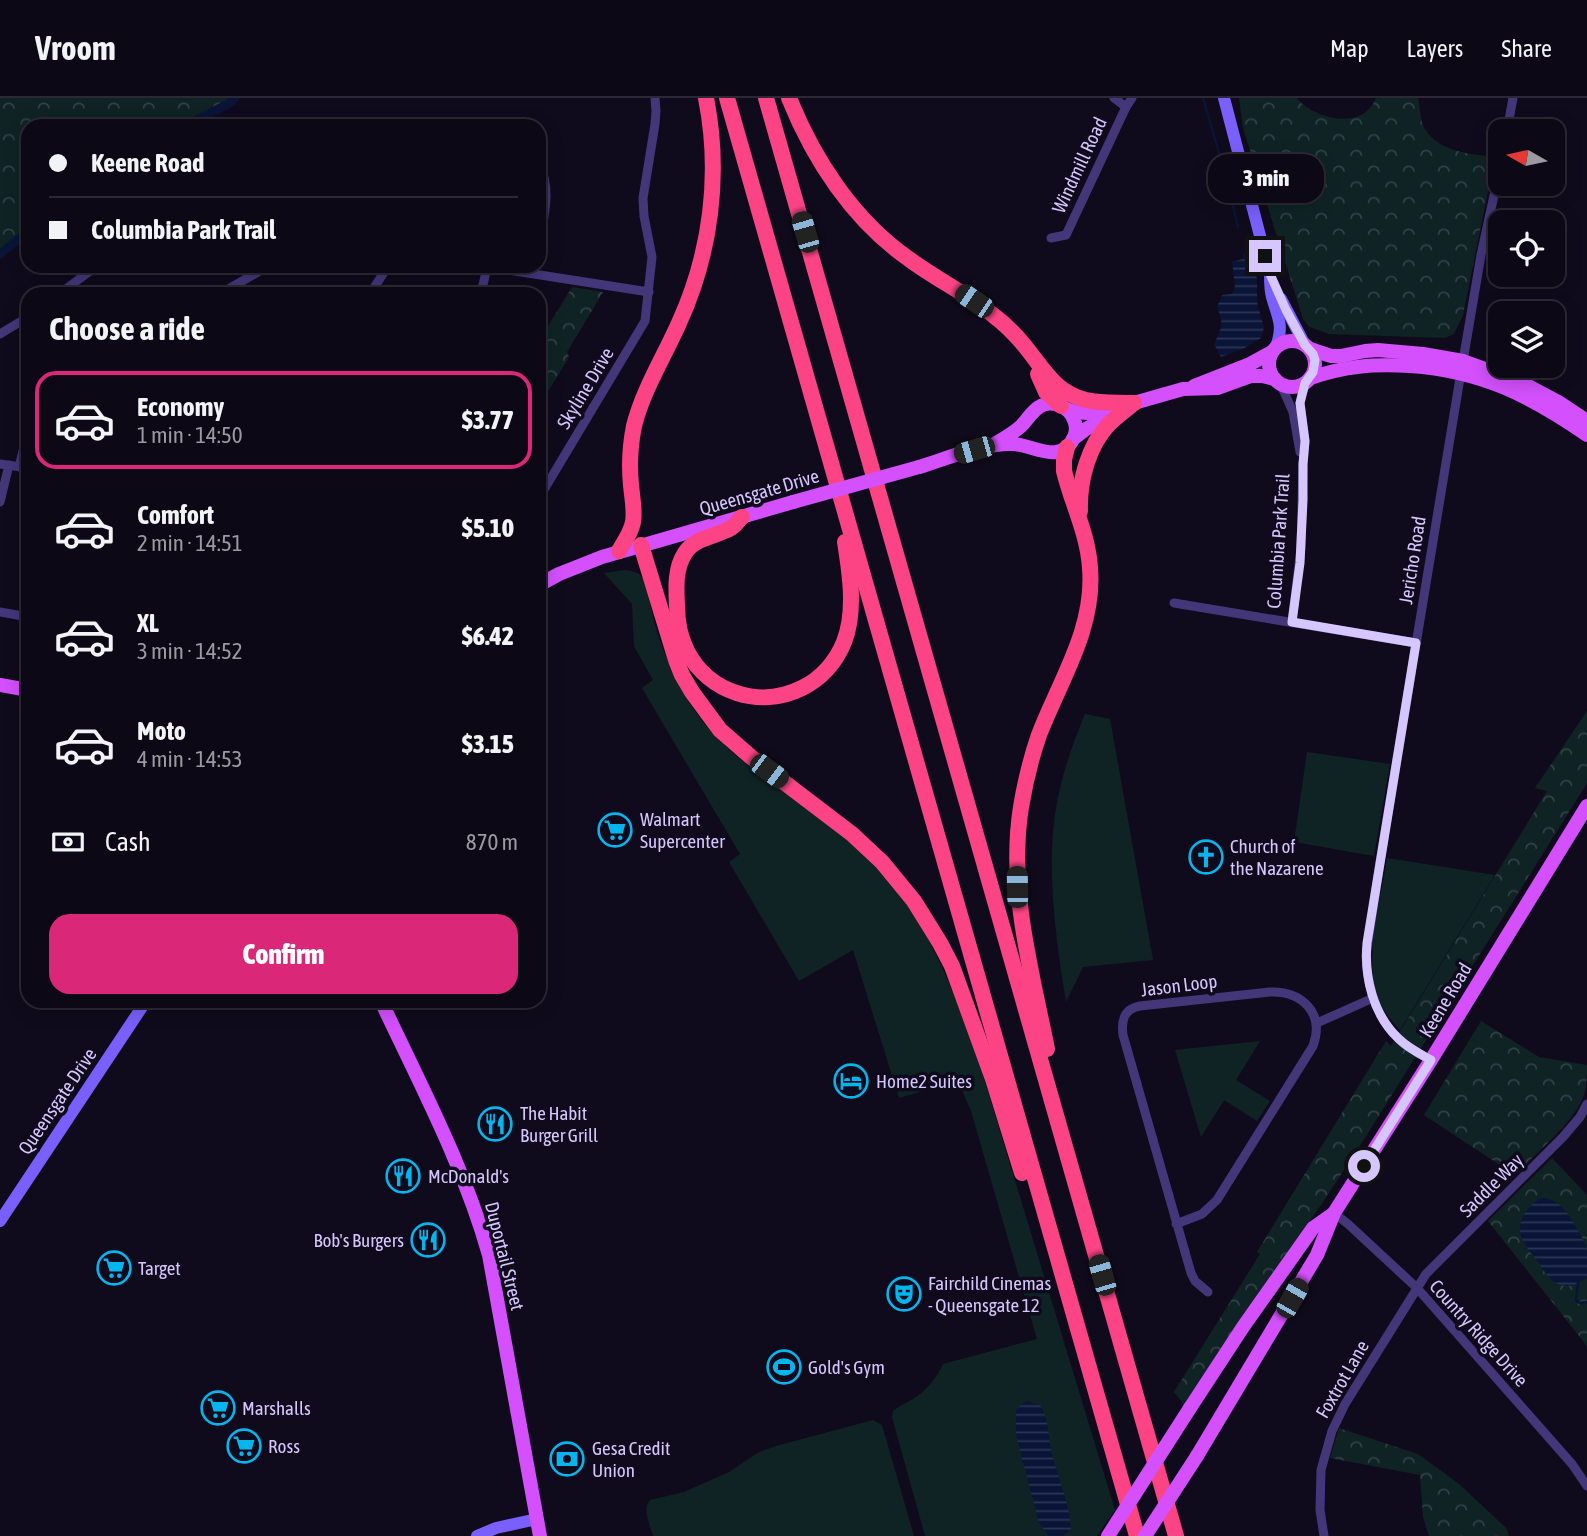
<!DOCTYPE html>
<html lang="en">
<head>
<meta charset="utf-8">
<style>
  :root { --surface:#0c0815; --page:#15111e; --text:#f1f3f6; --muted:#9a9aa0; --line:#2c2934; --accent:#db2777 }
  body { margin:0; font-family:"Asap Condensed",sans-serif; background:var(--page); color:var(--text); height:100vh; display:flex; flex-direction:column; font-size:26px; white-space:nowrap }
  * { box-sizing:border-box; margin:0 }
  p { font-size:23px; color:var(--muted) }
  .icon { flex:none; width:38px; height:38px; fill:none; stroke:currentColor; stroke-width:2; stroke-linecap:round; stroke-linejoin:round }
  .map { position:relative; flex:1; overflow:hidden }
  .panel { position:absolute; left:21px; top:189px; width:525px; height:721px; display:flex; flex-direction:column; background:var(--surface); border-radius:21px; box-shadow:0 4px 18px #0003,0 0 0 2px var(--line) }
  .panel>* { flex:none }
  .top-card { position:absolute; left:21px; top:21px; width:525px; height:154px; border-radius:21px; box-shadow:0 4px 18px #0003,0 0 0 2px var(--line); display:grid; align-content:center; height:154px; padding:0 28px; background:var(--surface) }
  .needle { width:46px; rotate:279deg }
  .tools { position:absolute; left:1488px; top:21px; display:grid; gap:14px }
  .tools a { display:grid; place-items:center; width:77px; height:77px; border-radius:14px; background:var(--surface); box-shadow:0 4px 18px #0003,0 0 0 2px var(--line); font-size:35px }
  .end { position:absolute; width:32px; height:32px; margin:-16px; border:9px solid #d5c7fe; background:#111; box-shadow:0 0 0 4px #111 }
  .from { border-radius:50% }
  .bubble { position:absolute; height:49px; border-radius:21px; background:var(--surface); box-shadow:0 4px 18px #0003,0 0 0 2px var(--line); font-size:23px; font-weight:800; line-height:49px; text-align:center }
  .car { position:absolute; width:21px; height:42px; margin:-21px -10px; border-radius:9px; box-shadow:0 0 5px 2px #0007; background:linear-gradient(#222 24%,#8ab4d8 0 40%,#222 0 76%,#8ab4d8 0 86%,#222 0) }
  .top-card b { display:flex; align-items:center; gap:24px; height:66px; font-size:26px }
  .top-card b+b { border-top:2px solid var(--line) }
  .top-card i { width:18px; height:18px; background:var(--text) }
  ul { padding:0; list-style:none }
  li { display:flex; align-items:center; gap:21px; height:98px; margin:0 14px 10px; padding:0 14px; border:4px solid transparent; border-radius:21px }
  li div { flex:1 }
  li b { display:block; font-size:26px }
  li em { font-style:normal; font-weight:800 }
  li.current { border-color:var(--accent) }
  li>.icon { width:63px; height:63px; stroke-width:1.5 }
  h2 { padding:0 28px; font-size:32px; line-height:84px }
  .pay { display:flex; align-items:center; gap:18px; height:77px; padding:0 28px; font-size:26px }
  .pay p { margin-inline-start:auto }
  .action { display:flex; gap:14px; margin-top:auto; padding:14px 28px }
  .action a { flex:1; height:80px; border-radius:21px; background:var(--accent); color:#fff; font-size:28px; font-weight:800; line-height:80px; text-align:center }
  header { display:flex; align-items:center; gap:42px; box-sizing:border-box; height:98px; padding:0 35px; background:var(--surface); border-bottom:2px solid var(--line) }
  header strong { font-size:33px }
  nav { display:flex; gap:38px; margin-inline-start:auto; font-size:24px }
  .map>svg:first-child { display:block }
  .green { fill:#0f2325 }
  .forest { fill:url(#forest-crowns) }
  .water { fill:url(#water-rules) }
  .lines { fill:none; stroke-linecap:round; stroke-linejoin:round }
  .stream { stroke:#091437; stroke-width:2.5 }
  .canal { stroke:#091437; stroke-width:9 }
  .street { stroke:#43377a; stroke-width:9 }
  .secondary { stroke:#7960fc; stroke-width:12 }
  .primary { stroke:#d350fc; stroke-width:14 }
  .highway { stroke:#fc4484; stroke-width:16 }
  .primary-bridge { stroke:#d350fc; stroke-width:14 }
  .route { stroke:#d5c7fe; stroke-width:9 }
  .labels { text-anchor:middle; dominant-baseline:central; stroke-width:7; stroke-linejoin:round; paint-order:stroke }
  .street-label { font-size:19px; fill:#d5c7fe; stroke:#100b1c }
  .poi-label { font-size:19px; fill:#d5c7fe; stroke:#100b1c; text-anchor:start }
</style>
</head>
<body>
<header>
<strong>Vroom</strong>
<nav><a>Map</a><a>Layers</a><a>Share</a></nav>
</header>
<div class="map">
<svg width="1587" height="1438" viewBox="0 0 1587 1438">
  <defs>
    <pattern id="forest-crowns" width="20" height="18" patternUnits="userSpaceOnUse" patternTransform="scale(1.75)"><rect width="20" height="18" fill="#0f2325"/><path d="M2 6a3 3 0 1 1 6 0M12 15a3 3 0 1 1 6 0" fill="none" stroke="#314146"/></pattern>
    <pattern id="water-rules" width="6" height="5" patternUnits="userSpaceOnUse" patternTransform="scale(1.75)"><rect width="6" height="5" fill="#091437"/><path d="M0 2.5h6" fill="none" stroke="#2c3555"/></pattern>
  </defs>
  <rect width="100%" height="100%" fill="#100b1c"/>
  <g class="green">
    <path d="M625,472C632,473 640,474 643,481C646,485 646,492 648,496C651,510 654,524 658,537C667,564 679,590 695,613C730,664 789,694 836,732C857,749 880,769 897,791C940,850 964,919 986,987L1115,1412L1097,1438H925L892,1319L893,1313C899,1308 906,1305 913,1301C926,1293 937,1280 943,1266L1037,1241L971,1013L958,983L899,1000L853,852L799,883L729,764L740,756L642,590L653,582L634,548L632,506L604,475Z"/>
    <path d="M1085,616L1110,621L1153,862L1083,869L1066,904C1056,841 1045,767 1057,704C1063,673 1073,645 1085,616Z"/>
    <path d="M1307,654L1390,666L1374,758L1294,744Z"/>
    <path d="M1387,760L1495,777L1400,932C1390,922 1381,910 1376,896C1365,856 1381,800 1387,760Z"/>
    <path d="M1260,943L1236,982L1270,1003L1257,1023L1224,1002L1201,1039L1175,952Z"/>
    <path d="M873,1322L882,1327L914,1438H653C650,1427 642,1411 650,1402L684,1394L729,1374L759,1354L776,1348Z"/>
  </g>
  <g class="forest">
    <path d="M0,0H235L228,6L185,28H28V134L0,156Z"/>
    <path d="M1239,0H1297C1308,16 1343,27 1361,17C1368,14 1373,7 1376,0H1418C1420,9 1420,19 1423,27C1435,54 1470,56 1495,59L1463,217L1454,236L1445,240L1329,236L1310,229L1303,221L1243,30Z"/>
    <path d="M572,189L603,194L567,254L569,259L539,308V243Z"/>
    <path d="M1587,613V685L1368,1035L1323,1104L1259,1196L1185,1308L1174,1294L1260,1156L1257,1154L1386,943L1391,948L1547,693L1535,690Z"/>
    <path d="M1481,923L1539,959L1587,967C1587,980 1587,992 1581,1004C1570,1027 1533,1058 1515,1077L1424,1017Z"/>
    <path d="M1552,1060L1587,1097V1248L1488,1123Z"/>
    <path d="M1339,1330L1418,1356L1459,1386L1506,1430L1509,1438H1429L1423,1419L1420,1377L1330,1360Z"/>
  </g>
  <g class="water">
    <path d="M1253,158L1257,182V204L1264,230L1261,240L1243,251L1221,259L1214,246C1222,230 1224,225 1217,209L1222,197L1232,196L1235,188L1232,164Z"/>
    <path d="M1541,1100C1561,1099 1572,1122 1580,1136C1583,1141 1586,1146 1587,1152C1587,1161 1587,1171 1587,1180C1578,1185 1571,1190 1561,1187C1550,1184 1544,1173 1538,1164C1526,1148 1512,1135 1525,1115C1530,1108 1533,1105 1541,1100Z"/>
    <path d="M1027,1303L1040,1307C1049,1321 1048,1339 1052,1356C1058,1381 1070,1406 1071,1432L1063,1438H1049L1039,1425L1016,1337V1312L1023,1305Z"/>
  </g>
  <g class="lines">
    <g class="stream">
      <path d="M1203,0L1226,79L1238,129"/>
      <path d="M1244,156L1245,160"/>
      <path d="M1578,1185L1576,1202L1580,1205L1587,1204"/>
    </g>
    <g class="canal">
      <path d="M185,28L228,6L235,0"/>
      <path d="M0,156L28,134"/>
    </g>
    <g class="street">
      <path d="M1114,0L1126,9"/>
      <path d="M1507,33L1513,0"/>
      <path d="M539,65C552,93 544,116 539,146"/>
      <path d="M1051,140L1066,137L1126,9L1132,0"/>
      <path d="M482,168L649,194"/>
      <path d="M59,196L97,168"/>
      <path d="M220,196L268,168"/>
      <path d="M370,196L388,168"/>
      <path d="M481,196L487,169"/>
      <path d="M0,236L28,219"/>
      <path d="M1463,263L1481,157L1500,70"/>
      <path d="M1280,285L1293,314L1300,354"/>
      <path d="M0,366L28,370"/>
      <path d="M19,369L23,353L28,341"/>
      <path d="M539,400L645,223L652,159L644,118L643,100L655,26L656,13L655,0"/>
      <path d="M0,404L9,367"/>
      <path d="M1174,505L1416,545"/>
      <path d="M0,514L28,519"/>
      <path d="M1292,524L1301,450L1303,366L1305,343L1300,305L1305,285"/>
      <path d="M1317,925L1373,900"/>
      <path d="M1431,962C1423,958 1414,953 1407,948C1379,928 1367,891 1366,858L1380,764L1461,274"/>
      <path d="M1334,1115L1348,1126L1417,1190L1572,1366L1587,1388"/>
      <path d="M1176,1126L1202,1116L1217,1102L1313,948C1325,915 1302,893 1270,894L1140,908C1124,911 1121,922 1123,937L1191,1175L1195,1183L1208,1194"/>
      <path d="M1324,1438L1320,1412L1321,1372L1332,1333L1345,1306L1426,1176L1563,1039L1580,1019L1587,1006"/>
    </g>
    <g class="secondary">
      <path d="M1224,0L1270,176C1270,184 1270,192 1272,199C1278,221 1284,226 1276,249"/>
      <path d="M1281,201L1305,247"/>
      <path d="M0,1123L146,903"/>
      <path d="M477,1438L496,1430L537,1421"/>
    </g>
    <g class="primary">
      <circle cx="1292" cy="266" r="23"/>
      <path d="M1310,251L1331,258H1341L1365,253L1378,252L1423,256L1463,263L1519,283L1560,305L1587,323"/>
      <path d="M1310,280C1346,268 1372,266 1410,268C1481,273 1529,297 1587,337"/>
      <path d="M1194,288L1250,266L1272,254"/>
      <path d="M1066,311L1075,314L1088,315L1134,305L1183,291L1218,290L1251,278H1262L1275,281"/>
      <path d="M1073,341L1086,331L1118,314"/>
      <path d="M919,369C948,360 983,345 1013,346C1033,347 1059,366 1072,343C1076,337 1077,329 1074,322C1069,308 1051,301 1039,309C1031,314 1027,323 1020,329C1012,336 1003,341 993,347"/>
      <path d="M539,487L559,476L602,459L793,404"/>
      <path d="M0,587L28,592"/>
      <path d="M381,903C420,986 464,1068 489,1157L540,1438"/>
      <path d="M1190,1310L1243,1229L1313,1130L1333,1116"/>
      <path d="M1197,1358L1317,1157L1334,1115L1431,962L1587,708"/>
    </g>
    <g class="highway">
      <path d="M727,0L1137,1438"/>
      <path d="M766,0L1176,1438"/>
      <path d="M789,0C814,62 853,122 909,161C936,181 967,196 993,217C1005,226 1015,236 1024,247C1043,270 1055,295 1086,302C1102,306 1119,304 1134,305"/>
      <path d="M1038,276L1046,294L1061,308"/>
      <path d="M1080,413C1079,383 1088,348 1109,326C1117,318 1126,312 1134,305"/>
      <path d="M742,419C739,422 735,428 731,430C716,439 695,439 685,455C675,470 676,490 677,507C677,523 680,539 687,553C709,595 760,611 802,590C821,581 836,564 844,544C856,514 850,475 845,444"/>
      <path d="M641,447L676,562L682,577L692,594L720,632L751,659L852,736L882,764L914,803L940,845L952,868L993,981L1022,1075"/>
      <path d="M619,453C624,444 631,435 633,424C635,412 632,399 631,387C629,367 630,348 634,328C643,292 664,259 679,225C711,155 721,76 706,0"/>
      <path d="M1047,951C1031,871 1008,791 1021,709C1025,685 1031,660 1039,637C1060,582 1095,531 1090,470C1088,436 1072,406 1064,373V362L1067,349"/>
    </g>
    <g class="primary-bridge">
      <path d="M793,404L919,369"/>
      <path d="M1108,1438L1190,1310"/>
      <path d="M1145,1438L1197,1358"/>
    </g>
  </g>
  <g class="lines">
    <path class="route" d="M1265,158L1270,176L1286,212L1305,247L1313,256L1315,262L1313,274L1305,285L1300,305L1305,343L1303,366V402L1300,465L1292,524L1416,545L1367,845C1364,879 1373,917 1399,941C1408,950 1420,956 1431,962L1364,1068"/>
  </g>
  <defs>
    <symbol id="supermarket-ring" viewBox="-11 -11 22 22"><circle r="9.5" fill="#100b1c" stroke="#04b6ed" stroke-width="1.5"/><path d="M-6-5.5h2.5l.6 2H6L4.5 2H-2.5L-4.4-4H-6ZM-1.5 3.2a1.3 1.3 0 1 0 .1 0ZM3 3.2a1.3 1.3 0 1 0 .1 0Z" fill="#04b6ed"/></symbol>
    <symbol id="church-ring" viewBox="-11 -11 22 22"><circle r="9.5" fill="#100b1c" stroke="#04b6ed" stroke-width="1.5"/><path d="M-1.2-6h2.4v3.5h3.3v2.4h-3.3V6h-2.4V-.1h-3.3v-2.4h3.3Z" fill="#04b6ed"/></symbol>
    <symbol id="hotel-ring" viewBox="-11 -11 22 22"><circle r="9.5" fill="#100b1c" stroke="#04b6ed" stroke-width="1.5"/><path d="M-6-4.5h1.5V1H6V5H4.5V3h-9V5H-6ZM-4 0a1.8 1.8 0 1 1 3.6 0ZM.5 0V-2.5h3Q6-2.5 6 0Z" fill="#04b6ed"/></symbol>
    <symbol id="restaurant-ring" viewBox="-11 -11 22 22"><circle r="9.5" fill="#100b1c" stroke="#04b6ed" stroke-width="1.5"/><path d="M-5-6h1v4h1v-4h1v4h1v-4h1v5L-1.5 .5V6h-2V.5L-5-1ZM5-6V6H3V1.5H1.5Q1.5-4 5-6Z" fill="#04b6ed"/></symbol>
    <symbol id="theatre-ring" viewBox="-11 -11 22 22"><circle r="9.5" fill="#100b1c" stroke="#04b6ed" stroke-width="1.5"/><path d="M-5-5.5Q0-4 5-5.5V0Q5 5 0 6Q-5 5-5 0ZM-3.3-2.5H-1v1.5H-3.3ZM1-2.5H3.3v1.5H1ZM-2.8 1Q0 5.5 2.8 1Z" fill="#04b6ed"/></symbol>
    <symbol id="stadium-ring" viewBox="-11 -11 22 22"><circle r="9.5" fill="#100b1c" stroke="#04b6ed" stroke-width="1.5"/><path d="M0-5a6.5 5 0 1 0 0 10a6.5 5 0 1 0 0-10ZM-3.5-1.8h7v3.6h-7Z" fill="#04b6ed"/></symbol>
    <symbol id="bank-ring" viewBox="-11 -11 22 22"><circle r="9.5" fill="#100b1c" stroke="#04b6ed" stroke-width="1.5"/><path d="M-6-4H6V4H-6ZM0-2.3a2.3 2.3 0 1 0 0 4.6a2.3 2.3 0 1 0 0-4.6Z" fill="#04b6ed"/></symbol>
  </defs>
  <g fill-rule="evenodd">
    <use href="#supermarket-ring" x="596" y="713" width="38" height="38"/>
    <use href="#church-ring" x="1187" y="740" width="38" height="38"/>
    <use href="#hotel-ring" x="832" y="964" width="38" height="38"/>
    <use href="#restaurant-ring" x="476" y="1007" width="38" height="38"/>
    <use href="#restaurant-ring" x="384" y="1059" width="38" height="38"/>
    <use href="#restaurant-ring" x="409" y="1123" width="38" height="38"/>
    <use href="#supermarket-ring" x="95" y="1151" width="38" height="38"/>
    <use href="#theatre-ring" x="885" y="1177" width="38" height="38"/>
    <use href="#stadium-ring" x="765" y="1250" width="38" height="38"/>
    <use href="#supermarket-ring" x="199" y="1291" width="38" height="38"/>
    <use href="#supermarket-ring" x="225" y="1329" width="38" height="38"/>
    <use href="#bank-ring" x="548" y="1342" width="38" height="38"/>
  </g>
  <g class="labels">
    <g class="street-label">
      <text transform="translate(1079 67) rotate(-65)">Windmill Road</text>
      <text transform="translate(585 290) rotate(-59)">Skyline Drive</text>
      <text transform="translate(759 394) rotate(-16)">Queensgate Drive</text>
      <text transform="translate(1278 443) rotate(-86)">Columbia Park Trail</text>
      <text transform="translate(1412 462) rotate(-81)">Jericho Road</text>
      <text transform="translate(1179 887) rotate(-7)">Jason Loop</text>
      <text transform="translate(1445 902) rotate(-59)">Keene Road</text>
      <text transform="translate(57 1003) rotate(-56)">Queensgate Drive</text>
      <text transform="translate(1491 1087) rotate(-45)">Saddle Way</text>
      <text transform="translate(505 1158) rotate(76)">Duportail Street</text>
      <text transform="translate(1479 1235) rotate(48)">Country Ridge Drive</text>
      <text transform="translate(1342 1281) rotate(-60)">Foxtrot Lane</text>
    </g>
    <g class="poi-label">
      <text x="640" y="721">Walmart<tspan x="640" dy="22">Supercenter</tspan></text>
      <text x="1230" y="748">Church of<tspan x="1230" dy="22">the Nazarene</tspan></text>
      <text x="876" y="983">Home2 Suites</text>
      <text x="520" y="1015">The Habit<tspan x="520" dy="22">Burger Grill</tspan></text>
      <text x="428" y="1078">McDonald's</text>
      <text x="404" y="1142" text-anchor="end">Bob's Burgers</text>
      <text x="138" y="1170">Target</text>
      <text x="928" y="1185">Fairchild Cinemas<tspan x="928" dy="22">- Queensgate 12</tspan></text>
      <text x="808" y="1269">Gold's Gym</text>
      <text x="242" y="1310">Marshalls</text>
      <text x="268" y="1348">Ross</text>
      <text x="592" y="1350">Gesa Credit<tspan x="592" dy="22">Union</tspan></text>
    </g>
  </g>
</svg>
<div class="tools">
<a><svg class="needle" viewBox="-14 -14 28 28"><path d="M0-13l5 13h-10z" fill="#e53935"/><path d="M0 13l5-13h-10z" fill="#9a9aa0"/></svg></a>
<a><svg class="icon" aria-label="locate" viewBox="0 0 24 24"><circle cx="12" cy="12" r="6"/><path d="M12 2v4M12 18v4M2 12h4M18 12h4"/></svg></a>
<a><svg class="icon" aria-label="layers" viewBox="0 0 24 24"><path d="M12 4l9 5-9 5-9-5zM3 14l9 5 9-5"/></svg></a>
</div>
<i class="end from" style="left:1364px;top:1068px"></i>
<i class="end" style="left:1265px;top:158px"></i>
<div class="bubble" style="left:1208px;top:56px;width:116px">3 min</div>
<i class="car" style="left:805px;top:134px;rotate:344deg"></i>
<i class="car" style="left:974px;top:203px;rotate:304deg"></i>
<i class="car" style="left:974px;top:352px;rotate:254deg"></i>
<i class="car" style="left:769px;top:673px;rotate:127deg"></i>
<i class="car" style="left:1017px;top:789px;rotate:359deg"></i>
<i class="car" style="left:1102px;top:1177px;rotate:344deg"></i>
<i class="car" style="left:1292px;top:1200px;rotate:30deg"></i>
<div class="top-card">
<b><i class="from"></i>Keene Road</b>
<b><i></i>Columbia Park Trail</b>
</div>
<section class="panel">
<h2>Choose a ride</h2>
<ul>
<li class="current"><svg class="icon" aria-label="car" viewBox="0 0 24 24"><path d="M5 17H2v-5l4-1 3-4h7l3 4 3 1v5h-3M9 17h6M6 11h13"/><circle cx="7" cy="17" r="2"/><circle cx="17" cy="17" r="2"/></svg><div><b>Economy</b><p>1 min · 14:50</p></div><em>$3.77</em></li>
<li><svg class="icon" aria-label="car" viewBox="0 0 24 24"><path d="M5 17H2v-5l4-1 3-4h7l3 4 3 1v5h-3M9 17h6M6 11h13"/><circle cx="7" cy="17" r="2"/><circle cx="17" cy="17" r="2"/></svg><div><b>Comfort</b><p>2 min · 14:51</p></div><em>$5.10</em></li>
<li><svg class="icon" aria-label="car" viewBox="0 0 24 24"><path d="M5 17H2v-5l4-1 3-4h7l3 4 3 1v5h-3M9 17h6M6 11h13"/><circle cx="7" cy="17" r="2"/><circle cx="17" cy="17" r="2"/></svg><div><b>XL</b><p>3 min · 14:52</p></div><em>$6.42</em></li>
<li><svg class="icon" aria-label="car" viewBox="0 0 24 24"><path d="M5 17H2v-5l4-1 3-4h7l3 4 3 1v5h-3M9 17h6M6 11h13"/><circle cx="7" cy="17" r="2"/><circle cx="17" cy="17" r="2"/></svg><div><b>Moto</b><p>4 min · 14:53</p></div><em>$3.15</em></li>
</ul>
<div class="pay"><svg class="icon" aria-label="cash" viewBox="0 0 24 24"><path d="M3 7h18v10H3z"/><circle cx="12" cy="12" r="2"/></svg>Cash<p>870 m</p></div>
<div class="action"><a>Confirm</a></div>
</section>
</div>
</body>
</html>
